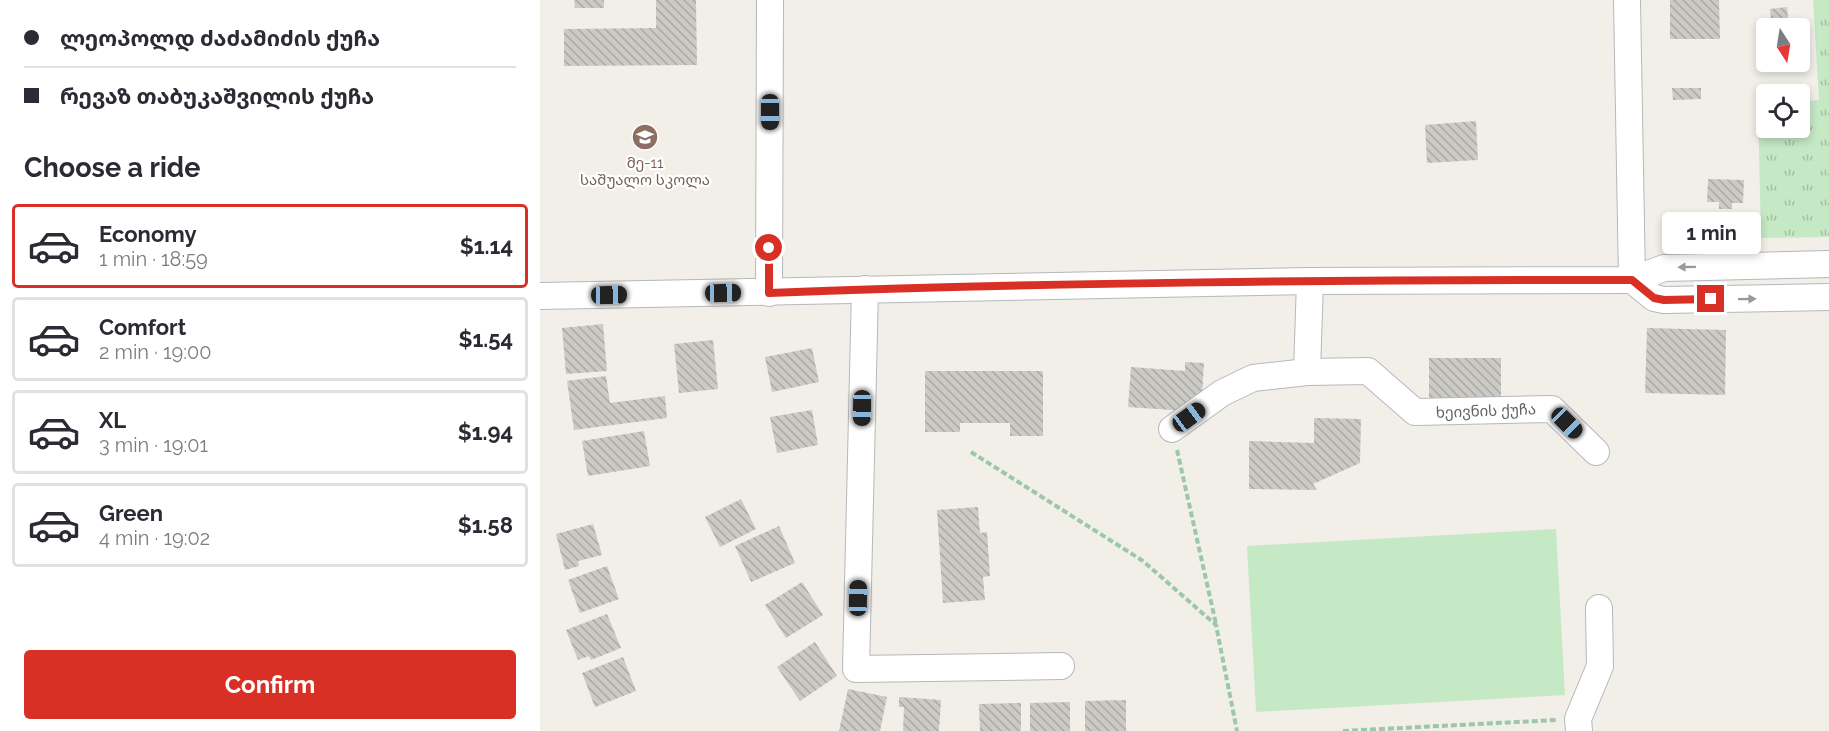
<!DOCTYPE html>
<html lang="en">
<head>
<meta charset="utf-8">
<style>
  :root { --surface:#fff; --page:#f7f7f7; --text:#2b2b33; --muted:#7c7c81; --line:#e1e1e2; --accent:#d93025 }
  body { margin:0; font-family:Raleway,"Noto Sans Georgian",sans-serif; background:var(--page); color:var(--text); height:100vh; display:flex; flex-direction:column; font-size:22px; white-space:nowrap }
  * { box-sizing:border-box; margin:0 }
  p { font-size:20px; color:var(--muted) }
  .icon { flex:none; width:33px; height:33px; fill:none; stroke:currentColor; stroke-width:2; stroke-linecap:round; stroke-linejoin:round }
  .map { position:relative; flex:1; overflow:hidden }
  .panel { display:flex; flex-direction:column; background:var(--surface); width:540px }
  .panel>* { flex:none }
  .hud { display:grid; align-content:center; height:132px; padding:0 24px; background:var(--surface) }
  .needle { width:39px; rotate:168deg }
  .fabs { position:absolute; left:1216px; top:18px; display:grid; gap:12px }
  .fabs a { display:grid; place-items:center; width:54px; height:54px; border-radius:6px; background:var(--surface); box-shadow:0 3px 9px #0003; font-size:30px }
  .end { position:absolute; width:27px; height:27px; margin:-14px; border:8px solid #d93025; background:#fff; box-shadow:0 0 0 3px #fff }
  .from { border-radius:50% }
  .bubble { position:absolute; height:42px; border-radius:6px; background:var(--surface); box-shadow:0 3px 9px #0003; font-size:20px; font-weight:700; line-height:42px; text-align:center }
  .car { position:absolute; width:18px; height:36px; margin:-18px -9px; border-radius:8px; box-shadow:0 0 4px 2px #0007; background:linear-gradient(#222 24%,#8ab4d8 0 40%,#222 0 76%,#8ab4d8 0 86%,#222 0) }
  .hud b { display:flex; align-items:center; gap:21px; height:57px; font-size:22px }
  .hud b+b { border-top:2px solid var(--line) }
  .hud i { width:15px; height:15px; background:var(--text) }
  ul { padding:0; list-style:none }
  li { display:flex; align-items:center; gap:18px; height:84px; margin:0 12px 9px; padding:0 12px; border:3px solid var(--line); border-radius:6px }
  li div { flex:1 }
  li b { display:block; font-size:22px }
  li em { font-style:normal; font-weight:700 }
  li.active { border-color:var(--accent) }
  li>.icon { width:54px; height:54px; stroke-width:1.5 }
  h2 { padding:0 24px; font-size:27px; line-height:72px }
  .cta { display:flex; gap:12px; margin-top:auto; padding:12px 24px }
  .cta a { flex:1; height:69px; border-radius:6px; background:var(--accent); color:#fff; font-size:24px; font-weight:700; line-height:69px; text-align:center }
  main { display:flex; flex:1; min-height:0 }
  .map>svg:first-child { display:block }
  .grass { fill:url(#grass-tufts) }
  .pitch { fill:#c5e8c5 }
  .building { fill:url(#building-back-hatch) }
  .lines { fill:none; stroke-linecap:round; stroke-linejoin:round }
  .minor-casing { stroke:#b5b8bc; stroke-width:28 }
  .path { stroke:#9cc7a9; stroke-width:4; stroke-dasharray:6 3; stroke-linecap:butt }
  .minor { stroke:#fff; stroke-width:26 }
  .oneway { fill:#979a9d }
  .route { stroke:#d93025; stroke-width:8 }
  .labels { text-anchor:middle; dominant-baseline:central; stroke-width:4.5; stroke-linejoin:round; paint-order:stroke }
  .education-label { font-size:15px; fill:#785e54; stroke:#fff }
  .street-label { font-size:15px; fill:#5f6368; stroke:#fff }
</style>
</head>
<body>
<main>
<section class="panel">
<div class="hud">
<b><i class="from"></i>ლეოპოლდ ძაძამიძის ქუჩა</b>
<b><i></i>რევაზ თაბუკაშვილის ქუჩა</b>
</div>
<h2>Choose a ride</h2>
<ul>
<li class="active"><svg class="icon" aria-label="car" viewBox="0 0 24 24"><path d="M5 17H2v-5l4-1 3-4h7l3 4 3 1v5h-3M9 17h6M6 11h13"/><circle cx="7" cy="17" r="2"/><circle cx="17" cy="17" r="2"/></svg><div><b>Economy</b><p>1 min · 18:59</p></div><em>$1.14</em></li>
<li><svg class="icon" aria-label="car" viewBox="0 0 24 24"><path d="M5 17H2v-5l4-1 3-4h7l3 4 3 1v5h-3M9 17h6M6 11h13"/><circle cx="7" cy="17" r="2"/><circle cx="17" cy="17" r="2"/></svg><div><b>Comfort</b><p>2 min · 19:00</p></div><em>$1.54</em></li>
<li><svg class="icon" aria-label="car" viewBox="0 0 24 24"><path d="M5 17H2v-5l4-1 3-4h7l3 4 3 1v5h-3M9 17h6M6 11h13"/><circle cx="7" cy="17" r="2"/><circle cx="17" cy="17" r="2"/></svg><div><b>XL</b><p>3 min · 19:01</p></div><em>$1.94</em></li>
<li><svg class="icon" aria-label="car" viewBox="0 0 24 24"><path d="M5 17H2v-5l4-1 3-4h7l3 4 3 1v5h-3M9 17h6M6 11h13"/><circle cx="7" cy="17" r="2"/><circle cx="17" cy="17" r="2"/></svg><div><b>Green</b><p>4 min · 19:02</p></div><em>$1.58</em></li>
</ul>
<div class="cta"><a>Confirm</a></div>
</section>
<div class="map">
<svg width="1289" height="731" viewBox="0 0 1289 731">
  <defs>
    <pattern id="grass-tufts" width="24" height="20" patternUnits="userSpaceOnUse" patternTransform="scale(1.5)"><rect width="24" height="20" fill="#c5e8c5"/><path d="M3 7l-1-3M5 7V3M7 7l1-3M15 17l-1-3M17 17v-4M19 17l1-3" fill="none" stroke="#a3c0a4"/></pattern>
    <pattern id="building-back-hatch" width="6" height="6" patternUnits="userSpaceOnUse" patternTransform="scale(1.5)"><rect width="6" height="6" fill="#cccac5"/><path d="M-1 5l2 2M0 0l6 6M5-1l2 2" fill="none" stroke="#a9a8a4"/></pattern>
  </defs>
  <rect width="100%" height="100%" fill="#f1efe8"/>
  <path class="grass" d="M1273,0H1289V237L1221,238L1218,106L1227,105V128H1260V102L1279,100Z"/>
  <path class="pitch" d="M1016,529L1025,695L716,712L707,546Z"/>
  <g class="building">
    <path d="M34,0H64V8H35Z"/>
    <path d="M116,0H156L157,65L24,66V29L116,28Z"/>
    <path d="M1130,0H1179L1180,39H1130Z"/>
    <path d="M1247,7L1249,28H1232L1230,9Z"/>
    <path d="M1132,88H1161V99L1133,100Z"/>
    <path d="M936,121L938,160L887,163L885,125Z"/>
    <path d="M1168,179L1204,180L1203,203H1192V209H1179V202H1167Z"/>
    <path d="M63,324L67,371L26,374L22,328Z"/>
    <path d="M1107,328L1186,330L1185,395L1105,393Z"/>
    <path d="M173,340L178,389L139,393L134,344Z"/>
    <path d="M272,348L279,382L232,392L225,357Z"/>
    <rect x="889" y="358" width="72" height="45"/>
    <path d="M645,362L664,363L661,412L588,407L591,367L645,371Z"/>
    <path d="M385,371H503V436H470V423H420V432H385Z"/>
    <path d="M66,376L70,403L125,396L127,418L34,430L27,381Z"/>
    <path d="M272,410L278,445L237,453L230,417Z"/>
    <path d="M774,418L821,419L820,463L773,484L777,490L709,489V441L774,443Z"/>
    <path d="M104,431L110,466L48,476L42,441Z"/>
    <path d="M201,499L216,529L180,547L165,517Z"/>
    <path d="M438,507L440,533L447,532L450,576L443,577L445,600L403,603L397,510Z"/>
    <path d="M53,524L62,555L38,561L39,566L25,570L16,534Z"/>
    <path d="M239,526L255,563L211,582L195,546Z"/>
    <path d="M67,566L79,599L40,613L28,580Z"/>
    <path d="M262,582L283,615L246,638L225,605Z"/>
    <path d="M67,614L81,648L51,660L49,656L38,660L26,630Z"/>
    <path d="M275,642L297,676L260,701L237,667Z"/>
    <path d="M83,657L96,691L55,707L42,673Z"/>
    <path d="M308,689L347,697L340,731H299Z"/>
    <path d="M359,697L401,700L399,731H363L364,707H359Z"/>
    <path d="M586,700V731H545V701Z"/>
    <path d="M530,702V731H490V703Z"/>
    <path d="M481,703V731H440L439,704Z"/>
  </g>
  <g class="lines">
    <defs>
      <g id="minor">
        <path d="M1087,0L1092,280"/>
        <path d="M1092,280L1114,298L1124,300L1289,297"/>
        <path d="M325,289L316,669L521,666"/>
        <path d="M229,293L230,0"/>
        <path d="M0,296L770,281L1092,280L1124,268L1289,264"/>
        <path d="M767,372L770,281"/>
        <path d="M632,429L682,393L713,378L767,372L828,371L875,412L1012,409L1056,452"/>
        <path d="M1039,731L1038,719L1060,666L1059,608"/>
      </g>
    </defs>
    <use href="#minor" class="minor-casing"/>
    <g class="path">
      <path d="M637,450L676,624"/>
      <path d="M431,452L603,561L676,625L697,731"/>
      <path d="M803,731L1016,720"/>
    </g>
    <use href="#minor" class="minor"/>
  </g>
  <defs><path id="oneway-solid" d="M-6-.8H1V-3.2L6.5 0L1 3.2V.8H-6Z" transform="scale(1.5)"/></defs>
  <g class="oneway">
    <use href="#oneway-solid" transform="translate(1147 267) rotate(179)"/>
    <use href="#oneway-solid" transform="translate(1207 299) rotate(-1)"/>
  </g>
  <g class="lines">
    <path class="route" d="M229,248V293C517,282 804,280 1092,280L1114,298L1124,300L1171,299"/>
  </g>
  <defs>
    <symbol id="school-disc" viewBox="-11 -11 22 22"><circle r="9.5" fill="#8d6e63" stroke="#fff"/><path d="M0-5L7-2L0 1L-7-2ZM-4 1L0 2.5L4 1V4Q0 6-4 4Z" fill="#fff"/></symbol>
  </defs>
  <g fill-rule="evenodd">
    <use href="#school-disc" x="90" y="122" width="30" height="30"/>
  </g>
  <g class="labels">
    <g class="education-label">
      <text x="105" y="163">მე-11<tspan x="105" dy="17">საშუალო სკოლა</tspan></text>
    </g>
    <g class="street-label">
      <text transform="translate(946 411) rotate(-2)">ხეივნის ქუჩა</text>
    </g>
  </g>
</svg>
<div class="fabs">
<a><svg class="needle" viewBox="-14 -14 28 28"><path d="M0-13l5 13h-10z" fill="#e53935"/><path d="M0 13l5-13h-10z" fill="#7c7c81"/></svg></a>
<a><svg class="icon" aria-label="locate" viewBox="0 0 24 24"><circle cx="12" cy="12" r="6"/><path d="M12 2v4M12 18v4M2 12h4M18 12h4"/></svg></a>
</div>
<i class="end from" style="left:229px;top:248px"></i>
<i class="end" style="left:1171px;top:299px"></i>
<div class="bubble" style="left:1122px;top:212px;width:99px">1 min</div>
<i class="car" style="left:230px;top:112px;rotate:180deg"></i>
<i class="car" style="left:183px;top:293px;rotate:89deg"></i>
<i class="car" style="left:69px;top:295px;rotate:89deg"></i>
<i class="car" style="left:322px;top:408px;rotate:181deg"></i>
<i class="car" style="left:649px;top:417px;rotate:54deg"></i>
<i class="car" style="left:1027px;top:423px;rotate:135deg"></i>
<i class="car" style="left:318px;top:598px;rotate:1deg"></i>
</div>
</main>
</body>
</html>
